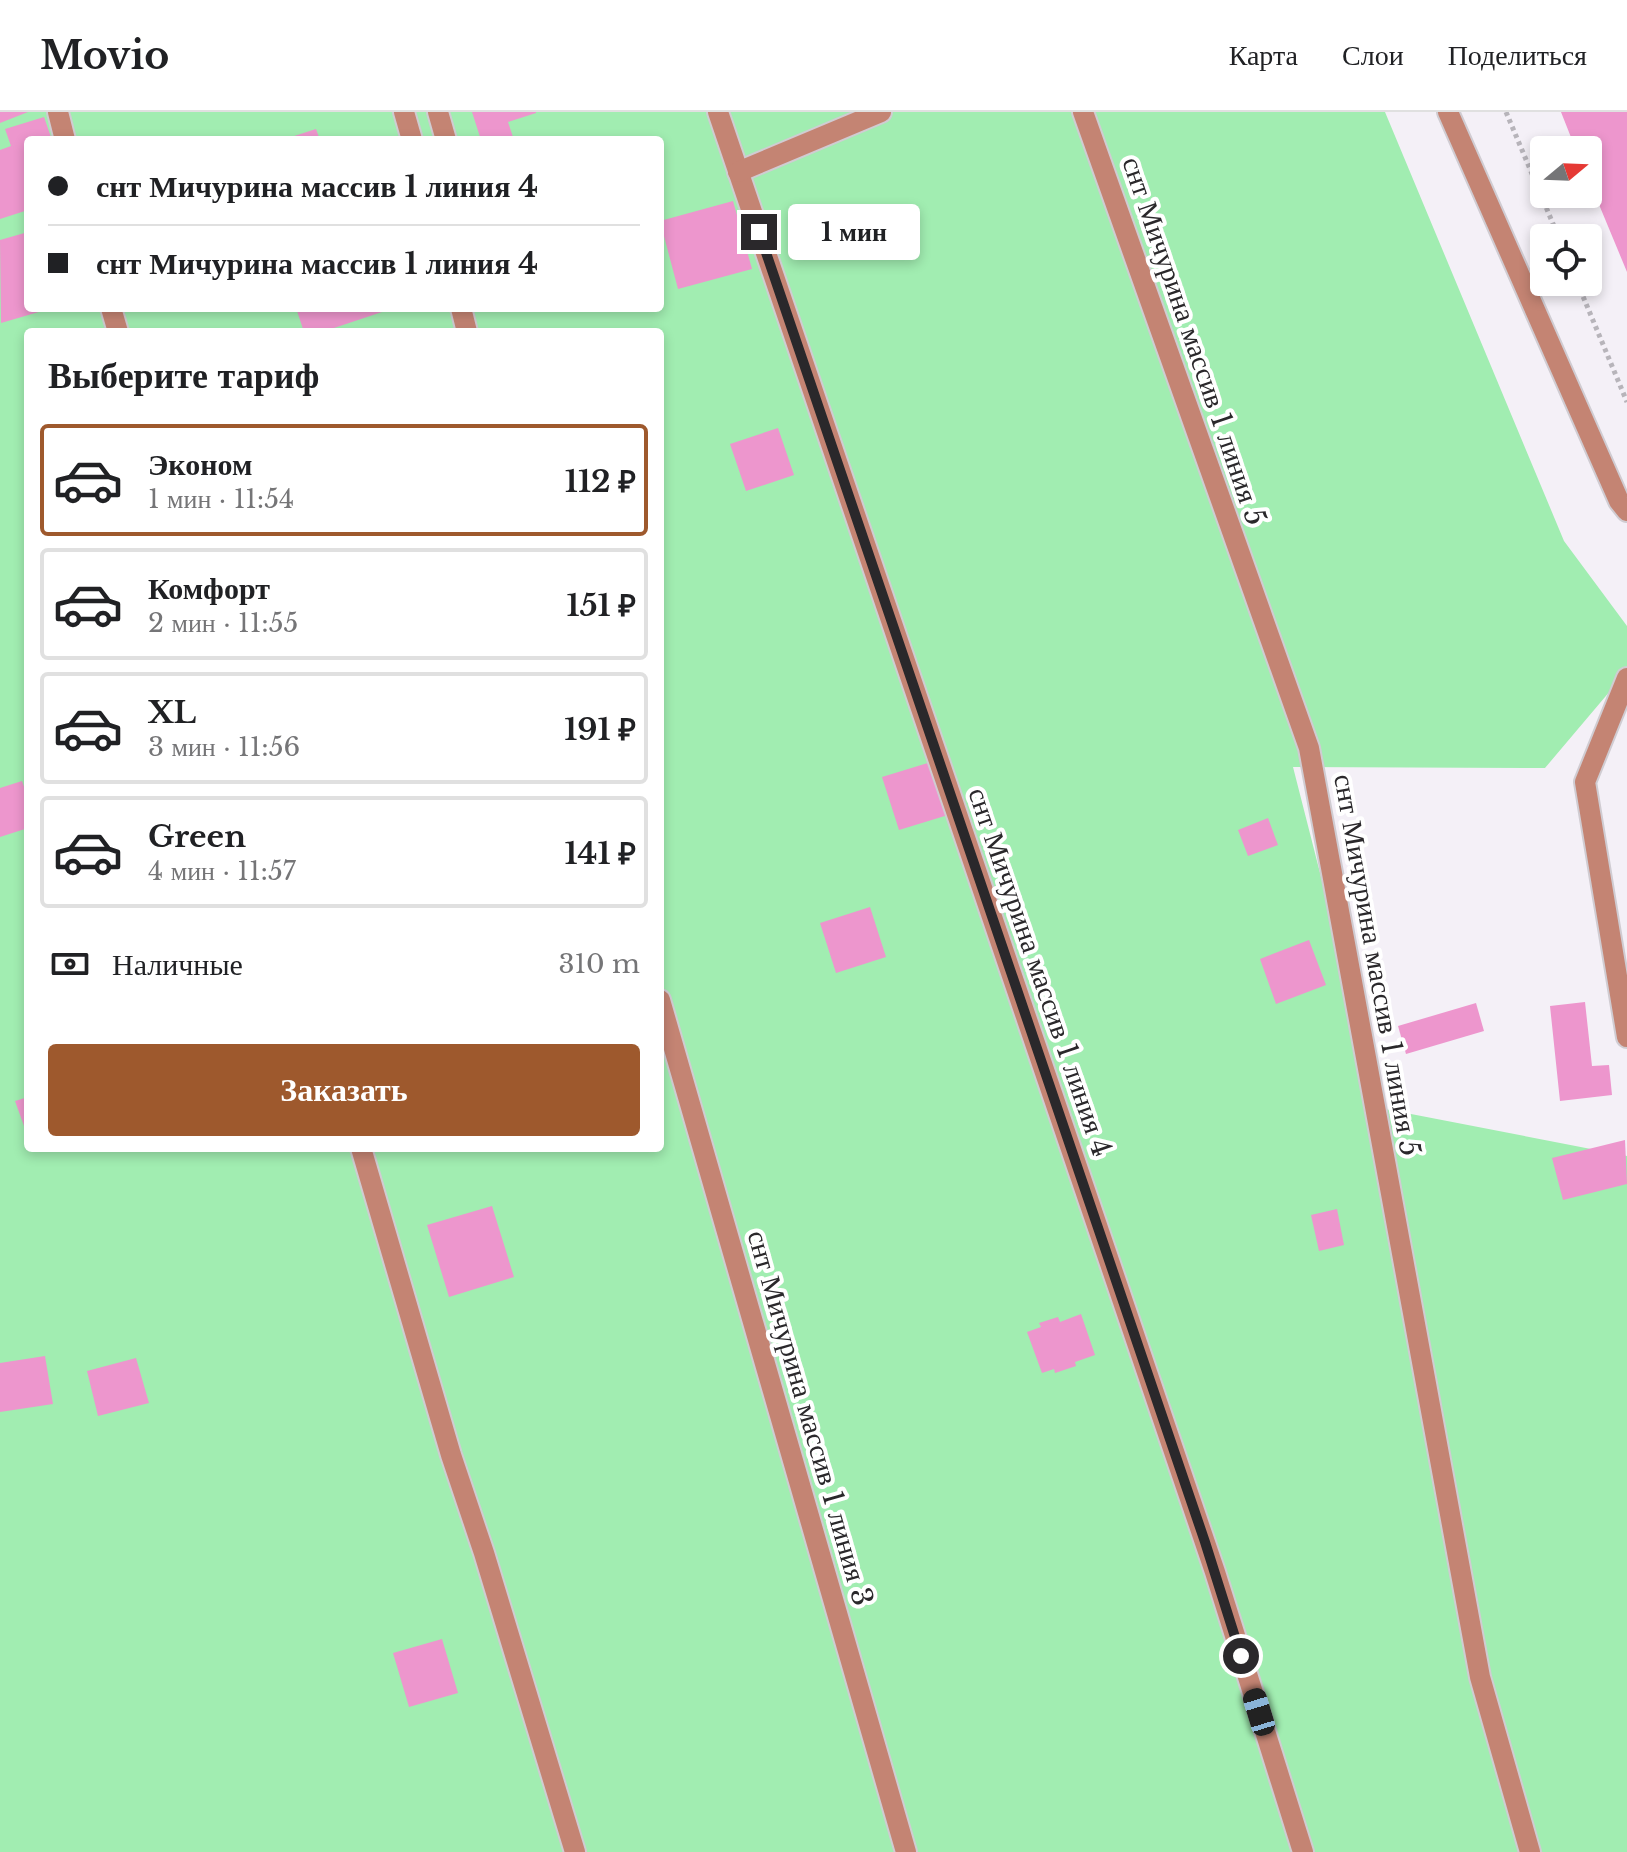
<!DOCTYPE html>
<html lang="ru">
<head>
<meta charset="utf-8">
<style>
  :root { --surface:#fff; --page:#f6f6f6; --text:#202124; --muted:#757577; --line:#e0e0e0; --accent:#9e592d }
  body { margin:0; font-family:"Libre Baskerville",serif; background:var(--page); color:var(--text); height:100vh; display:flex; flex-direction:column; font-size:30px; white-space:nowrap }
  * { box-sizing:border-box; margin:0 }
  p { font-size:26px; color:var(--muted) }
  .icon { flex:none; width:44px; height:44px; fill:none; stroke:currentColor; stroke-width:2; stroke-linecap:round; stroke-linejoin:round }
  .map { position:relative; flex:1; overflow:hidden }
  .sheet { position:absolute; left:24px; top:216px; width:640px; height:824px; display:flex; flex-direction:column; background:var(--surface); border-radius:8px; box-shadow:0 4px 12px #0003 }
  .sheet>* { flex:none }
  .top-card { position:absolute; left:24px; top:24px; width:640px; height:176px; border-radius:8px; box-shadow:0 4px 12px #0003; display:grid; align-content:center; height:176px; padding:0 24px; background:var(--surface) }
  .needle { width:52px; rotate:71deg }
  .buttons { position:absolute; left:1530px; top:24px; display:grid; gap:16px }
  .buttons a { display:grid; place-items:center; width:72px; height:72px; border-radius:8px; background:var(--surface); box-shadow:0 4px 12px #0003; font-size:40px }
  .end { position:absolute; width:36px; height:36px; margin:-18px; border:10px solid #2a282b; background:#fff; box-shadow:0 0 0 4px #fff }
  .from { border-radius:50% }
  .bubble { position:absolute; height:56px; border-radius:8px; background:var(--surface); box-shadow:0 4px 12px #0003; font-size:26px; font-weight:700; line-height:56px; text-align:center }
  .car { position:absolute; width:24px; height:48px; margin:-24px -12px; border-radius:10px; box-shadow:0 0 6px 2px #0007; background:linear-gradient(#222 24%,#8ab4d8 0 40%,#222 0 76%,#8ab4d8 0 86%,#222 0) }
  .top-card b { display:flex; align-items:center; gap:28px; height:76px; font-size:30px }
  .top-card b+b { border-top:2px solid var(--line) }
  .top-card i { width:20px; height:20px; background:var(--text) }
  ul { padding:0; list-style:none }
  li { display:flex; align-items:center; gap:24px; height:112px; margin:0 16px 12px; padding:0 8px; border:4px solid var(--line); border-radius:8px }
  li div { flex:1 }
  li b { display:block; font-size:30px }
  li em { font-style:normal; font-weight:700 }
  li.selected { border-color:var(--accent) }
  li>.icon { width:72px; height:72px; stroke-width:1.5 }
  h2 { padding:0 24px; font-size:36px; line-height:96px }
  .pay { display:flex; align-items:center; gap:20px; height:88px; padding:0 24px; font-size:30px }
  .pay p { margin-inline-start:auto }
  .primary-button { display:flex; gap:16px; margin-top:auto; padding:16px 24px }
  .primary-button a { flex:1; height:92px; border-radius:8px; background:var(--accent); color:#fff; font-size:32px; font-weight:700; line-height:92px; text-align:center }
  header { display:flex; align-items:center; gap:48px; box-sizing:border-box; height:112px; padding:0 40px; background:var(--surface); border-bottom:2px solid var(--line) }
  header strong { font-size:38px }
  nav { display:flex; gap:44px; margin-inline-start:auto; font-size:28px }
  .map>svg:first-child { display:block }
  .green { fill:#a1edb1; fill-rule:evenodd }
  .building { fill:#ed96cd }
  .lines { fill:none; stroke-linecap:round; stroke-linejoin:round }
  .minor-casing { stroke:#d0ccd2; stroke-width:24 }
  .path { stroke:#b7b4ba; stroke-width:5; stroke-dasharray:4 4; stroke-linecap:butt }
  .minor { stroke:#c48473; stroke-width:20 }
  .route { stroke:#2a282b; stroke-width:10 }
  .labels { text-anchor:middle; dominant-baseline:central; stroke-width:8; stroke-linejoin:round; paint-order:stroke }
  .street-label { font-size:28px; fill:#2a282b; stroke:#fff }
</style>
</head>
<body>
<header>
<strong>Movio</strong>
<nav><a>Карта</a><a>Слои</a><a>Поделиться</a></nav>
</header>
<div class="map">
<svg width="1627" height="1740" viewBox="0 0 1627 1740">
  <rect width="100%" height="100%" fill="#f4f0f7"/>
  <path class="green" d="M0,0H1385L1564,429L1627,514V559L1545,656L1293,655L1380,996L1627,1044V1740H0ZM28,28H660V196H28ZM28,220H660V1036H28Z"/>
  <g class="building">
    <path d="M0,0H28L0,11Z"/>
    <path d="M472,0H536V1L508,10L514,28H481Z"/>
    <path d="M1561,0H1627V160L1588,66V38H1576Z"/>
    <path d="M44,5L52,28H28V98L0,107V38L11,34L5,17Z"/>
    <path d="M316,17L320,28H285V27Z"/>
    <path d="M733,89L752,157L678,177L660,109Z"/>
    <path d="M28,120V196L49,197L1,211L0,128Z"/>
    <path d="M296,196H380L382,200L322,220H304Z"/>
    <path d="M778,316L794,363L746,379L730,332Z"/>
    <path d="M931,650L948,703L899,718L882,665Z"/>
    <path d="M22,669L28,686V716L0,725V676Z"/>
    <path d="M1268,706L1278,733L1248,744L1238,718Z"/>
    <path d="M870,795L886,845L836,861L820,811Z"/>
    <path d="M1309,828L1326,873L1276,892L1260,847Z"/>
    <path d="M1585,890L1592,954L1609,953L1612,983L1560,989L1550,894Z"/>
    <path d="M1476,891L1484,919L1406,942L1398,914Z"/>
    <path d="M28,985V1025L15,989Z"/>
    <path d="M1625,1028L1627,1072L1563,1088L1552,1046Z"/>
    <path d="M492,1094L514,1165L449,1185L427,1113Z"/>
    <path d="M1337,1097L1344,1133L1319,1139L1311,1103Z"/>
    <path d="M1081,1202L1095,1243L1075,1250L1076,1254L1055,1261L1054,1257L1042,1261L1027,1220L1041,1215L1039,1211L1058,1205L1060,1210Z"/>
    <path d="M45,1244L53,1292L0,1300V1251Z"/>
    <path d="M136,1246L149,1291L98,1304L87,1259Z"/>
    <path d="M442,1527L458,1581L409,1595L393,1541Z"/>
  </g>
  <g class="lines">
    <defs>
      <g id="minor">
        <path d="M58,0L65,28"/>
        <path d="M404,0L412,28"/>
        <path d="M438,0L446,28"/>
        <path d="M718,0L1215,1460L1303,1740"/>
        <path d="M1083,0L1309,636L1480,1565L1530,1740"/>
        <path d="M1448,0L1619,389L1627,399"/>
        <path d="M738,60L881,0"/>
        <path d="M111,196L118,220"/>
        <path d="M461,196L467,220"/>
        <path d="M1627,566L1585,670L1627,925"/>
        <path d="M660,888L906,1740"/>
        <path d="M361,1036L451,1343L484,1441L575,1740"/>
      </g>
    </defs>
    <use href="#minor" class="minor-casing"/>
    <g class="path">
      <path d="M1506,0L1559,126"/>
      <path d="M1577,170L1627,290"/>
    </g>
    <use href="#minor" class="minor"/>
  </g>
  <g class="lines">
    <path class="route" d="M759,120L1205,1430L1241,1544"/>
  </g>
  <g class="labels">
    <g class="street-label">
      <text transform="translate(1194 229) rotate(71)">снт Мичурина массив 1 линия 5</text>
      <text transform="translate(1377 853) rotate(80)">снт Мичурина массив 1 линия 5</text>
      <text transform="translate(1040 860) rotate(71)">снт Мичурина массив 1 линия 4</text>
      <text transform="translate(810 1306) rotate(74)">снт Мичурина массив 1 линия 3</text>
    </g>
  </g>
</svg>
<div class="buttons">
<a><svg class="needle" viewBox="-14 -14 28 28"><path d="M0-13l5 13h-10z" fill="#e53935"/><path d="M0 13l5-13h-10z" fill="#757577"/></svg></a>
<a><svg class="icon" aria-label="locate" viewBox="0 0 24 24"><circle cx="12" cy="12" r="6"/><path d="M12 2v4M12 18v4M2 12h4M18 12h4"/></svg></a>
</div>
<i class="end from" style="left:1241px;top:1544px"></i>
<i class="end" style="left:759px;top:120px"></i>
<div class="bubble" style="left:788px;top:92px;width:132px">1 мин</div>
<i class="car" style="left:1259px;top:1600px;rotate:343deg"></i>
<div class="top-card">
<b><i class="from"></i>снт Мичурина массив 1 линия 4</b>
<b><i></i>снт Мичурина массив 1 линия 4</b>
</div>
<section class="sheet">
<h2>Выберите тариф</h2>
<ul>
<li class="selected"><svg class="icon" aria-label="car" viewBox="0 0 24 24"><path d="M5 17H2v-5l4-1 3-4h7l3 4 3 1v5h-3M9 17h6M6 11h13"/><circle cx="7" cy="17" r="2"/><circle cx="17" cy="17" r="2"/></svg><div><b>Эконом</b><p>1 мин · 11:54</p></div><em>112 ₽</em></li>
<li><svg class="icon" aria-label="car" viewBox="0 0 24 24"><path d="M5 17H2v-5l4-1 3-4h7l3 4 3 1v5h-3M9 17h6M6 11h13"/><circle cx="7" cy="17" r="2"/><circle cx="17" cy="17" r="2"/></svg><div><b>Комфорт</b><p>2 мин · 11:55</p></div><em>151 ₽</em></li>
<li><svg class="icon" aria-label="car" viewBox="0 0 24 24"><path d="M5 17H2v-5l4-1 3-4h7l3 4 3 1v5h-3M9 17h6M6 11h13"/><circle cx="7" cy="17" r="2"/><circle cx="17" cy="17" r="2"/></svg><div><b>XL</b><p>3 мин · 11:56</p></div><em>191 ₽</em></li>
<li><svg class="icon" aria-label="car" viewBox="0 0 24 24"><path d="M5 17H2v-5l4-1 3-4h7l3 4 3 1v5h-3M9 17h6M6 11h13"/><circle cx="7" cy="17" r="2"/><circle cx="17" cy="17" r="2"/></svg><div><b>Green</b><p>4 мин · 11:57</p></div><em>141 ₽</em></li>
</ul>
<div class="pay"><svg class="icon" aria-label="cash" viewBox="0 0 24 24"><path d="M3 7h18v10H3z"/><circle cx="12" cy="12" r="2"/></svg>Наличные<p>310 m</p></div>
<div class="primary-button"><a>Заказать</a></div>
</section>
</div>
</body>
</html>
